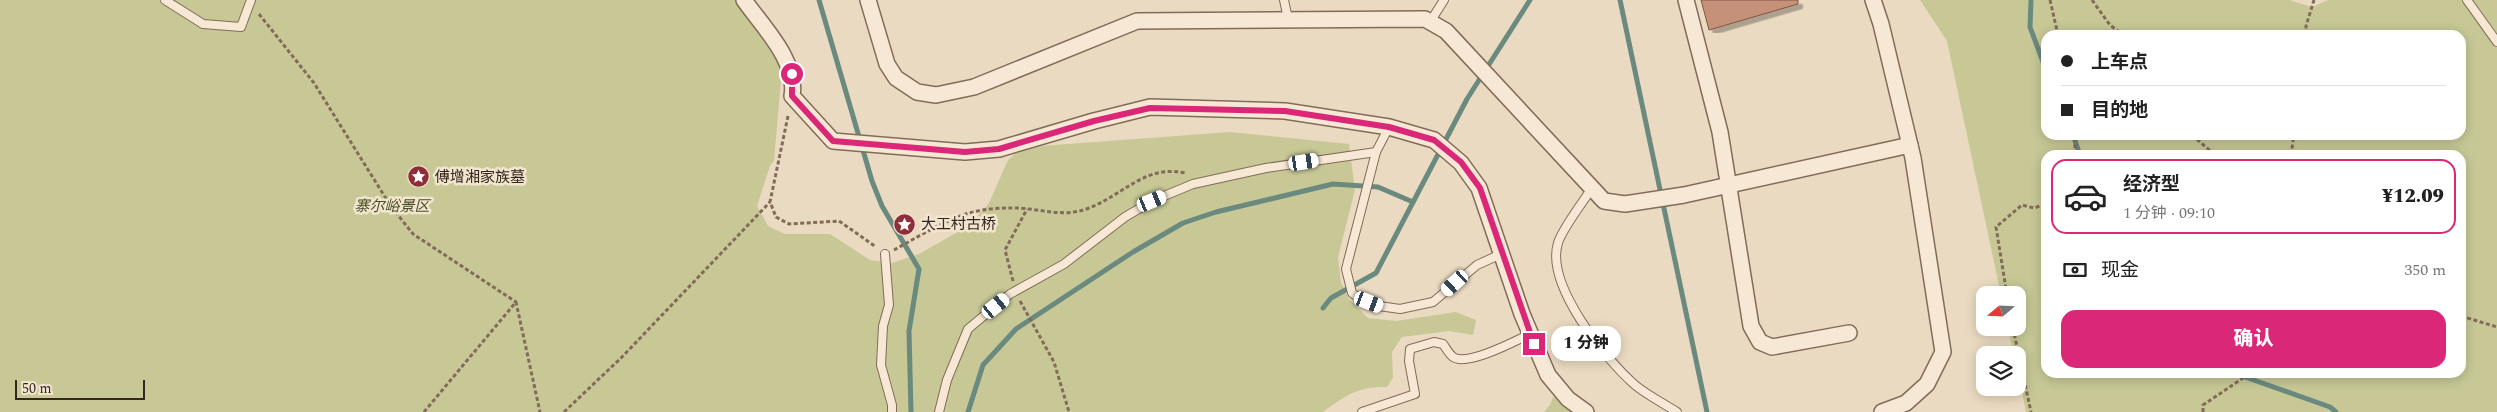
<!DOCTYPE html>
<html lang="zh">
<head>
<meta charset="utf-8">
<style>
  :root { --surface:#fff; --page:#f6f6f6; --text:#222; --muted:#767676; --line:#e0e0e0; --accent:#db2777 }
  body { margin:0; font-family:Spectral,"Noto Sans SC",serif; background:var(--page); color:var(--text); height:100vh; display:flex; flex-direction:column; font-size:19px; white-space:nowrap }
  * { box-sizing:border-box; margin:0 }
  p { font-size:16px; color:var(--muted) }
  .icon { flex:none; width:28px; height:28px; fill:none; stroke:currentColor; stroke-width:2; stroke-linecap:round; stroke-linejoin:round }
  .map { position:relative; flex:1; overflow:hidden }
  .drawer { position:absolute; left:2041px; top:150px; width:425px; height:228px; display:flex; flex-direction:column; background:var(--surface); border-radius:15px; box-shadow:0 2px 12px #0003 }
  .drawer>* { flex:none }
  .top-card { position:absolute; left:2041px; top:30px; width:425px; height:110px; border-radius:15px; box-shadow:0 2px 12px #0003; display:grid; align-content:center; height:110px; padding:0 20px; background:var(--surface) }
  .needle { width:32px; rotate:251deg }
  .controls { position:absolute; left:1976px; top:286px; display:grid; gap:10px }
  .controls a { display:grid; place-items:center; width:50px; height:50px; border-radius:10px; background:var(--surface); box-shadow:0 2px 12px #0003; font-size:25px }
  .scale { position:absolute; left:15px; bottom:12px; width:130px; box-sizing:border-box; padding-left:5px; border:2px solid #33261d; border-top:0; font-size:14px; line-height:18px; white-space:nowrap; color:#33261d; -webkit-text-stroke:4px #f2e5d0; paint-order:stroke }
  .end { position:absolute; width:22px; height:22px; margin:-11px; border:6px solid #db2777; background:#fff; box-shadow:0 0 0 2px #fff }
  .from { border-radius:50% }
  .bubble { position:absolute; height:35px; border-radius:15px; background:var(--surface); box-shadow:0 2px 12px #0003; font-size:16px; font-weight:800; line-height:35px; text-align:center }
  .car { position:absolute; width:15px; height:30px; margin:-15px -8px; border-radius:6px; box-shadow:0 0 4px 1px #0007; background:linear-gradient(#fff 24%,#345 0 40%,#fff 0 76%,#345 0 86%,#fff 0) }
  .top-card b { display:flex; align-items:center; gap:18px; height:48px; font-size:19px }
  .top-card b+b { border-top:1px solid var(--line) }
  .top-card i { width:12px; height:12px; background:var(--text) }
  ul { padding:9px 0 0; list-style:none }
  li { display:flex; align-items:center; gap:15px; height:75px; margin:0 10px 8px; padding:0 10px; border:2px solid transparent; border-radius:15px }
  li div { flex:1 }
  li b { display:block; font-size:19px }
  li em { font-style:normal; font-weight:800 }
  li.current { border-color:var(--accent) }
  li>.icon { width:45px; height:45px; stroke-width:1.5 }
  .pay { display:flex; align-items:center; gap:12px; height:55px; padding:0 20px; font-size:19px }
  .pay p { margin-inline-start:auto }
  .cta { display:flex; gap:10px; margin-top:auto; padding:10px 20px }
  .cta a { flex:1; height:58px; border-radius:15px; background:var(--accent); color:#fff; font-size:20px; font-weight:800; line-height:58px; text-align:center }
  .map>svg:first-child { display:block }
  .green { fill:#c7c896; fill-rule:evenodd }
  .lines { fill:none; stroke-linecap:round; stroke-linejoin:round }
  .stream { stroke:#6b8a7f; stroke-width:5 }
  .building { fill:#c69179; stroke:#805442; filter:url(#shadow) }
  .lane-casing { stroke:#836b5a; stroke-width:10 }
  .street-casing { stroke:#836b5a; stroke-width:18 }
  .path { stroke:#836b5a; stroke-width:3; stroke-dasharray:4 2.5; stroke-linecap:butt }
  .lane { stroke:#f6e8d4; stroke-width:8 }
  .street { stroke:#f6e8d4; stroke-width:15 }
  .route { stroke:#db2777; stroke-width:6 }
  .labels { text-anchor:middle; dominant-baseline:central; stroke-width:5; stroke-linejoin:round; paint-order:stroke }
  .poi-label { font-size:15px; fill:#33261d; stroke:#f2e5d0; text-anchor:start }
  .park-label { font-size:15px; font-style:italic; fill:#484e25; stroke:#f2e5d0 }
</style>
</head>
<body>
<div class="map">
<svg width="2497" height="412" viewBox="0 0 2497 412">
  <defs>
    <filter id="shadow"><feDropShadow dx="4.5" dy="4.5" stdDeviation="0" flood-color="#0004"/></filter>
  </defs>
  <rect width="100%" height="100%" fill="#eadac1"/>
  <g class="green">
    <path d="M0,0H755L784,44L774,161L770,166L757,206L768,226L785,234H830L870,260L892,263L919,254L970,225L989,203L1008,160L1019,150L1041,146L1230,132L1349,144L1355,190L1338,257L1341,282L1349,299L1368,318L1396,321L1456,312L1476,320L1473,335L1449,331L1402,337L1392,352L1393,378L1387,387C1358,386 1345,396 1323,412H0Z"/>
    <path d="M1920,0H2289L2312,7L2328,0H2497V412H2026L2018,372V355H2014L2008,328H2018V295H2001L1947,41ZM2046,35H2461V135H2046ZM2046,155H2461V372H2046Z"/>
    <path d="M1562,377L1582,412H1544L1550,405Z"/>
  </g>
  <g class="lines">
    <g class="stream">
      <path d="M819,0L872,181L882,206L919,269L909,331L911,412"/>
      <path d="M1620,0L1707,412"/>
      <path d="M2031,0L2030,27L2046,70"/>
      <path d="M2073,135L2080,155"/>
      <path d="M1323,308L1331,298L1376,273L1467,99L1530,0"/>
      <path d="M2231,372L2330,407L2336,412"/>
      <path d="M968,412L983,365L1016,329L1133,252L1183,223L1216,212L1333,184L1378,187L1413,202"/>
    </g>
  </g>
  <path class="building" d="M1701,0H1798V4L1709,30Z"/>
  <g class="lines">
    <defs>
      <g id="lane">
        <path d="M165,0L203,24L241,27L251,0"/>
        <path d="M1284,0L1288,19"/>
        <path d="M2467,0L2497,42"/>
        <path d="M1430,22L1444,0"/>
        <path d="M1376,152L1346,269L1352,293L1359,298L1379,306L1400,309L1433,302L1477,265L1501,254"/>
        <path d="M1592,188C1583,202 1562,229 1558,243C1545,284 1605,359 1635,385C1647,395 1663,403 1677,412"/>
        <path d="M885,254L889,305L883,326L881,365L892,405V412"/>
        <path d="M939,412L947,380L968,329L1010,294L1064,264L1125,217L1152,201L1193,184L1266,168L1376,152L1389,127"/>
        <path d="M1362,412L1415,394L1409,361L1410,349L1434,342L1443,344C1446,348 1449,354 1453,357C1467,367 1515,341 1530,334"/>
      </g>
      <g id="street">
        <path d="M744,0C763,27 798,61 792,96L833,141L965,152L999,149L1094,121L1150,107L1285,111L1389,127L1434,140L1461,163L1479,188L1522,314L1548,375L1568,399L1586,412"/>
        <path d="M868,0L887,64L896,78L917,92L936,95L974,87L1137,21L1425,19L1446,31L1604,201L1625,204L1684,195L1910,145"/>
        <path d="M1686,0L1720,132L1751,326L1760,342L1772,347L1849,333"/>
        <path d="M1873,0L1881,24L1913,158L1943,352L1927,384L1906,403L1882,412"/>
      </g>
    </defs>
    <use href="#lane" class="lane-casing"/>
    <use href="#street" class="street-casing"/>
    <g class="path">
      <path d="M2050,0L2058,35"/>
      <path d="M2092,0L2110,25L2123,35"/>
      <path d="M259,14L314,83L390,205L413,234L516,302"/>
      <path d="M2306,35V26L2314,0"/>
      <path d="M788,116L770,202L776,217L789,224L839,221L876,247"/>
      <path d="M2192,135L2215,155"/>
      <path d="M2062,155L2063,150L2070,155"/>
      <path d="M2075,155V135"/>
      <path d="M2291,155L2294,135"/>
      <path d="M894,250C916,238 948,218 973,212C984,209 998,208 1010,208C1037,207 1062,219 1089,208C1123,195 1146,164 1185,173"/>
      <path d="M1013,281L1005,250L1027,209"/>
      <path d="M2007,295L1996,227L2022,205L2034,208L2046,204"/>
      <path d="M1020,301L1054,362L1069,412"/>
      <path d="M2461,316L2497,327"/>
      <path d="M2013,328L2031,412"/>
      <path d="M424,412L516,302L540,412"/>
      <path d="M564,412L622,357L770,202"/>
      <path d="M2203,412V405L2252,372"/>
    </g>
    <use href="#lane" class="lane"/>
    <use href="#street" class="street"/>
  </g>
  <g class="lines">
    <path class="route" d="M792,74V96L833,141L965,152L999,149L1094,121L1150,108L1285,111L1389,127L1434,140L1461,162L1480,188L1534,344"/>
  </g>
  <defs>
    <symbol id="sight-disc" viewBox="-11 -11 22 22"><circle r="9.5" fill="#8e2e39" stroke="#f2e5d0"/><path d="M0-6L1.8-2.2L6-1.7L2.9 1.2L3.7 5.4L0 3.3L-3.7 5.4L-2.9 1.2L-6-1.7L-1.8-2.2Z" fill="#fff"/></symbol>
  </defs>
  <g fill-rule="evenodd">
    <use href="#sight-disc" x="406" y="164" width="25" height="25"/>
    <use href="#sight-disc" x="892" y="212" width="25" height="25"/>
  </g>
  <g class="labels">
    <g class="poi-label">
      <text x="435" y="177">傅增湘家族墓</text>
      <text x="921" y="224">大工村古桥</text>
    </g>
    <g class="park-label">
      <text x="392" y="206">寨尔峪景区</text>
    </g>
  </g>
</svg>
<div class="controls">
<a><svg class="needle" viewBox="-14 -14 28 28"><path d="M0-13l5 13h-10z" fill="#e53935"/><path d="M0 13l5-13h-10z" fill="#767676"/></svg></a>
<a><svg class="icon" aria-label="layers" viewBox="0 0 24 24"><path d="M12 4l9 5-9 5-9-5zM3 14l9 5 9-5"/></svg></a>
</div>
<div class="scale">50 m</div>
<i class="end from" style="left:792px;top:74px"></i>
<i class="end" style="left:1534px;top:344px"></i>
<div class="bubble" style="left:1551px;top:326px;width:70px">1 分钟</div>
<i class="car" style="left:1304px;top:162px;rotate:81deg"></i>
<i class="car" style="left:1152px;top:201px;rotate:68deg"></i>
<i class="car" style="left:1455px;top:283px;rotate:228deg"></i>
<i class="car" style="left:1369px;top:302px;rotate:111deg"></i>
<i class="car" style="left:996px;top:306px;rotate:51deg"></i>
<div class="top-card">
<b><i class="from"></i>上车点</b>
<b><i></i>目的地</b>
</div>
<section class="drawer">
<ul>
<li class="current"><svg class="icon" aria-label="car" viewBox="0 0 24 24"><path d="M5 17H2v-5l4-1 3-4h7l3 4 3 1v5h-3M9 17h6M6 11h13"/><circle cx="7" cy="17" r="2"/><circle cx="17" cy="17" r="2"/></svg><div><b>经济型</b><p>1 分钟 · 09:10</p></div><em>¥12.09</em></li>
</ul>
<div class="pay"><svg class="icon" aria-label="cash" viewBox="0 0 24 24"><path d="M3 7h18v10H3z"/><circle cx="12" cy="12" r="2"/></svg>现金<p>350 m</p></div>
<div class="cta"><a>确认</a></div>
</section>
</div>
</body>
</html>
